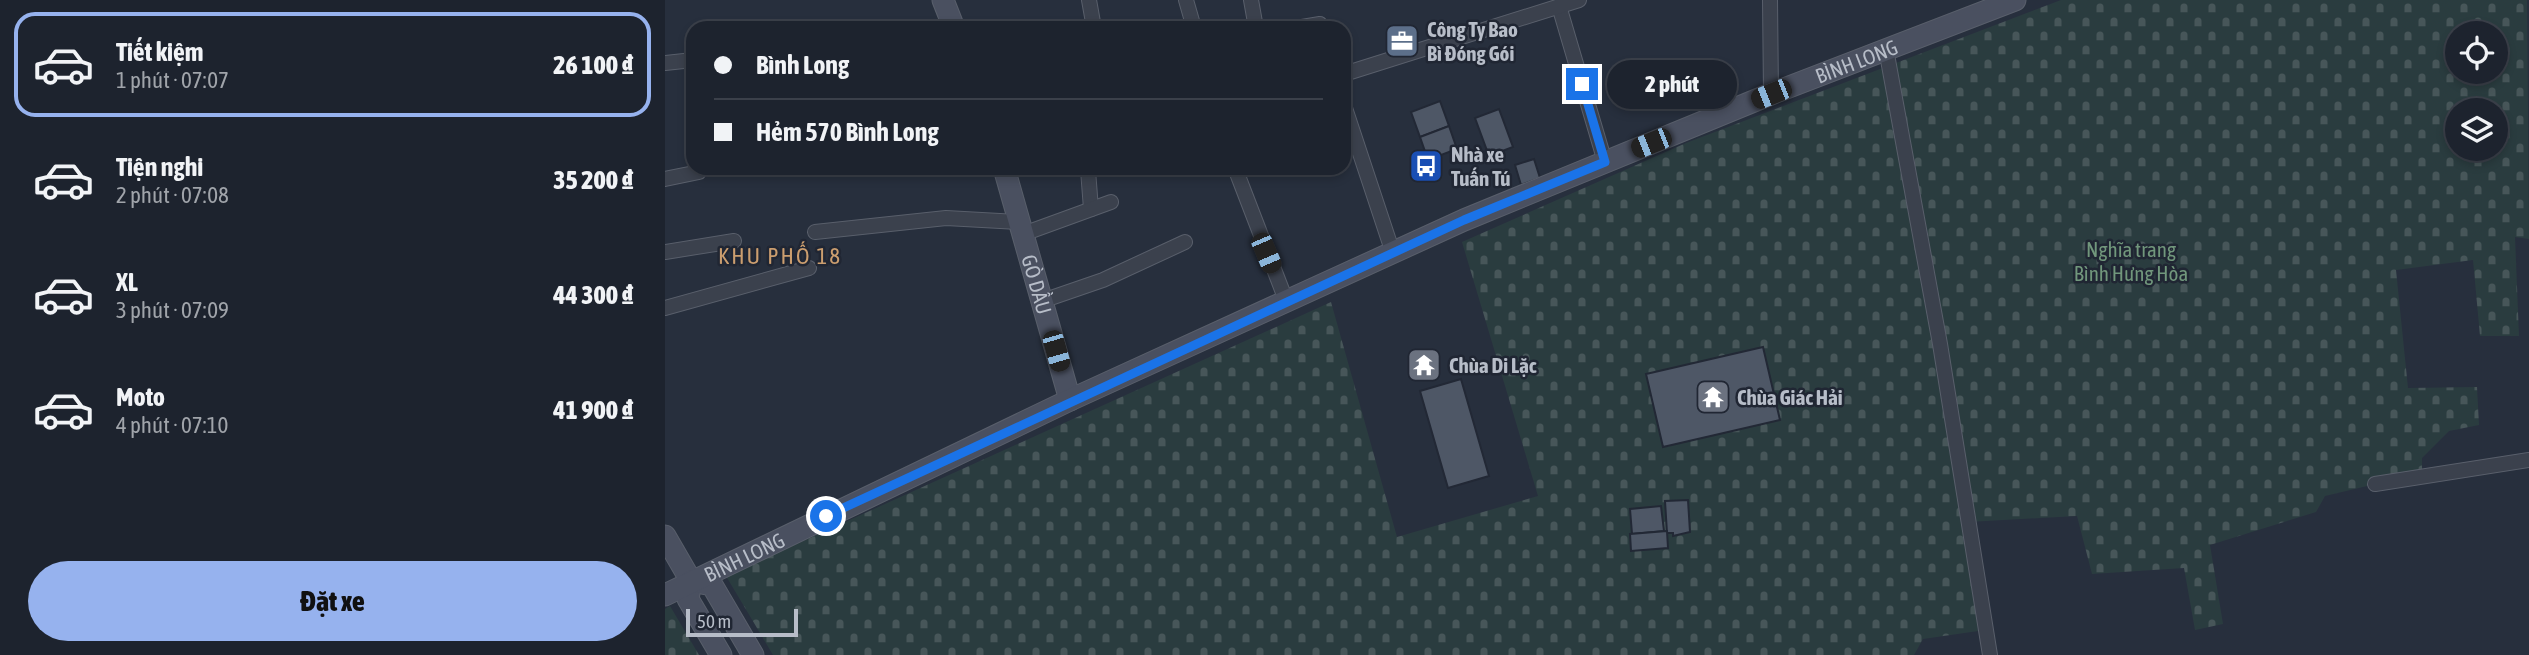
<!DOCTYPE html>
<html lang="vi">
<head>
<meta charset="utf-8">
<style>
  :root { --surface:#1d232e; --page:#2a2f3a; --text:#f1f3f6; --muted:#a0a4aa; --line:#3b404a; --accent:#96b2ee }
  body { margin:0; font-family:"Asap Condensed",sans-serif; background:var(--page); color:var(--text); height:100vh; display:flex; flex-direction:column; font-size:26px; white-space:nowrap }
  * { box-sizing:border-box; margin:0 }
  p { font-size:23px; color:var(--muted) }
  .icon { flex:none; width:38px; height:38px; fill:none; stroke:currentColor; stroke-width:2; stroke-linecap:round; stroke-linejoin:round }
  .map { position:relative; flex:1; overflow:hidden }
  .details { display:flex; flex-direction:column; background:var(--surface); width:665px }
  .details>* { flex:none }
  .banner { position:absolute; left:21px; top:21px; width:665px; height:154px; border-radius:21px; box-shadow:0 4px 10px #0003,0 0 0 2px var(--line); display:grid; align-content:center; height:154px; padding:0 28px; background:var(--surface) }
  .tools { position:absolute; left:1780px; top:21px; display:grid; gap:14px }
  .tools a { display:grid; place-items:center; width:63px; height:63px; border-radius:50%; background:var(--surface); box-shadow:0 4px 10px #0003,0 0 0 2px var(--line); font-size:35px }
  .scale { position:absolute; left:21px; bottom:18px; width:112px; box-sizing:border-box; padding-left:7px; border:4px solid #b7bdc8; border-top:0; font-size:19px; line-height:24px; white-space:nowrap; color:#b7bdc8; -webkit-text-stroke:5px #202633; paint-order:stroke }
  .end { position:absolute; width:32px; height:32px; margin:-16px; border:9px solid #1a73e8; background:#fff; box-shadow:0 0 0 4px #fff }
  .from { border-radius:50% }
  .bubble { position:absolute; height:49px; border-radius:24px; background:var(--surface); box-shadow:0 4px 10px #0003,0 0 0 2px var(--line); font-size:23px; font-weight:800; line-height:49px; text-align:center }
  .car { position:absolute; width:21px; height:42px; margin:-21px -10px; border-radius:9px; box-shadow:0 0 5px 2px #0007; background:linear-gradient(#222 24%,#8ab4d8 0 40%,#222 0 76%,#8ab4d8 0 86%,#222 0) }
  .banner b { display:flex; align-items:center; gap:24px; height:66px; font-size:26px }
  .banner b+b { border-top:2px solid var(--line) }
  .banner i { width:18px; height:18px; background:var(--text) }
  ul { padding:12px 0 0; list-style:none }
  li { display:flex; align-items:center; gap:21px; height:105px; margin:0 14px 10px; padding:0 14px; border:4px solid transparent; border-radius:21px }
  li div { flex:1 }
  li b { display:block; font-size:26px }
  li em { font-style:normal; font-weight:800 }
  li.selected { border-color:var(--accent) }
  li>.icon { width:63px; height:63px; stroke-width:1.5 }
  .cta { display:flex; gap:14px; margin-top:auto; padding:14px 28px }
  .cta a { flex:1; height:80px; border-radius:42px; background:var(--accent); color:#111; font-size:28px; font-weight:800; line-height:80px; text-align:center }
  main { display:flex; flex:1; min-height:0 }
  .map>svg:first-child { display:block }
  .cemetery { fill:url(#cemetery-stones); fill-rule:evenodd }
  .building { fill:#4e5766; stroke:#222835; stroke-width:2 }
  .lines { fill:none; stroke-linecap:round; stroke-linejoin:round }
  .street-casing { stroke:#595f6b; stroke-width:16 }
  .secondary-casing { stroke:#595f6b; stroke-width:23 }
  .street { stroke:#3b414d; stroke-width:14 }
  .secondary { stroke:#4a5060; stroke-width:21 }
  .route { stroke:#1a73e8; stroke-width:9 }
  .labels { text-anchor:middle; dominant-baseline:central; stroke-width:5; stroke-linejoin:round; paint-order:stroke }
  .poi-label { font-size:21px; font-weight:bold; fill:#b7bdc8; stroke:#202633; text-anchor:start }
  .street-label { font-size:21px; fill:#b7bdc8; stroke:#202633 }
  .park-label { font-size:21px; fill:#71977c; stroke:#202633 }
  .neighbourhood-label { font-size:23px; letter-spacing:2px; fill:#cb9e6f; stroke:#202633 }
</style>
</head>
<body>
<main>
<section class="details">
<ul>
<li class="selected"><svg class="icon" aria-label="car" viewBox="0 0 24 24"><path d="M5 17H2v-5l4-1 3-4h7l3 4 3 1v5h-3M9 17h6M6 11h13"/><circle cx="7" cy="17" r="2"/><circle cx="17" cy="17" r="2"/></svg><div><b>Tiết kiệm</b><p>1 phút · 07:07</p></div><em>26 100 ₫</em></li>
<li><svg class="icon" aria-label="car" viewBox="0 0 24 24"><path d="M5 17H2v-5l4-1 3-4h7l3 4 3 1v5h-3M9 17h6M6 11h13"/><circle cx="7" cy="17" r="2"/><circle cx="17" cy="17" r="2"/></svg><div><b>Tiện nghi</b><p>2 phút · 07:08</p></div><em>35 200 ₫</em></li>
<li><svg class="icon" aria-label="car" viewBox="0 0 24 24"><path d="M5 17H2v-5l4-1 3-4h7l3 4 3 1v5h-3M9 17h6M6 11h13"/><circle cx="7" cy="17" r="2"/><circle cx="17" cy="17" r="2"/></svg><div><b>XL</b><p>3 phút · 07:09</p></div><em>44 300 ₫</em></li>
<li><svg class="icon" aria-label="car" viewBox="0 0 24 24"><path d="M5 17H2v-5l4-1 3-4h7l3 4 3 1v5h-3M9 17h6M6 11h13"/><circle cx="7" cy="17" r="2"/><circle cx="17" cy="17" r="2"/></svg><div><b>Moto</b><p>4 phút · 07:10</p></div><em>41 900 ₫</em></li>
</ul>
<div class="cta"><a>Đặt xe</a></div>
</section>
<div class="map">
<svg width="1864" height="655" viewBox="0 0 1864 655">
  <defs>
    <pattern id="cemetery-stones" width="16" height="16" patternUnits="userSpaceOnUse" patternTransform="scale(1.75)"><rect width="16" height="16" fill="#2a3c3f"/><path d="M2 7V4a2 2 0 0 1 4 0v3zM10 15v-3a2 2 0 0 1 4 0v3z" fill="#475659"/></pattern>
  </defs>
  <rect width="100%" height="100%" fill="#272f3d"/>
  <g class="cemetery">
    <path d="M1396,0H1862L1864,239L1850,237L1854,336H1815L1808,260L1731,270L1743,388L1812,387L1814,425L1784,431L1757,458V473L1660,496L1651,512L1545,545L1558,624L1530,630L1519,568L1427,574L1412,516L1303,522L1313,631L1258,639L1249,655H108L61,576L666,302L732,537L873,496L797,242L1021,143ZM1792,33H1830V72H1792ZM1792,110H1830V149H1792Z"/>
    <path d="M5,606L34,655H0V609Z"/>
  </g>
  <g class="building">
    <path d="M775,101L784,126L755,137L746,112Z"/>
    <path d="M834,109L848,147L824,156L810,118Z"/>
    <path d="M784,126L792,149L763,160L755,137Z"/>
    <path d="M869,159L875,178L856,185L850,165Z"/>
    <path d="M1098,347L1115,420L998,447L981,374Z"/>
    <path d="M796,379L824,476L783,488L755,391Z"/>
    <path d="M1023,500L1025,532L1008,536V533H1002L1000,501Z"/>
    <path d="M996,506L999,531L967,534L965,509Z"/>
    <path d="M1002,531L1003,548L966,551L965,534Z"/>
  </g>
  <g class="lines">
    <defs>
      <g id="street">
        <path d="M424,0L429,28"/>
        <path d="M521,0L527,21"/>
        <path d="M586,0L591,28"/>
        <path d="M1105,0L1106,94"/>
        <path d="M894,6L940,162"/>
        <path d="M631,28L655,24L656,28"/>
        <path d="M1221,49L1275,344L1325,655"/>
        <path d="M0,63L28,60"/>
        <path d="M679,74L914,0"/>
        <path d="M679,105L728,253"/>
        <path d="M570,168L622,303"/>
        <path d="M423,170L426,209"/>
        <path d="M0,179L34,172"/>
        <path d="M150,232L281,218L354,222"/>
        <path d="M358,234L446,202"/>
        <path d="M0,252L69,241"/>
        <path d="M377,301L438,280L520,242"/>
        <path d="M0,308L144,268"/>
        <path d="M1710,484L1864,460"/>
      </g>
      <g id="secondary">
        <path d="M278,0L289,28"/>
        <path id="s1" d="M339,168L405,400"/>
        <path d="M0,536L26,581L23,599L56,655"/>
        <path d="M26,581L47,585L88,655"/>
        <path id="s2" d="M0,595L405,400L799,220L1106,94L1350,0"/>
      </g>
    </defs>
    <use href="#street" class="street-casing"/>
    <use href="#secondary" class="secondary-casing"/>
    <use href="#street" class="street"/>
    <use href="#secondary" class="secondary"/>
  </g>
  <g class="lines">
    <path class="route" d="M161,516L799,220L940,162L917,84"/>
  </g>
  <defs>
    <symbol id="office-square" viewBox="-11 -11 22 22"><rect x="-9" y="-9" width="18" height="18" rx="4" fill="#5c6f8a" stroke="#202633"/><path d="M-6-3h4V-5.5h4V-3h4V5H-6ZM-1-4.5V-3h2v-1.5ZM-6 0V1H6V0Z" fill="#fff"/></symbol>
    <symbol id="bus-square" viewBox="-11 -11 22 22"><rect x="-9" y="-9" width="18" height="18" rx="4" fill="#1a4fb4" stroke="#202633"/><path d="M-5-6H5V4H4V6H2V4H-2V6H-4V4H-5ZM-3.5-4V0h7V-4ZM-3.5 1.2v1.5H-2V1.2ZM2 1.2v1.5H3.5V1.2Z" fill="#fff"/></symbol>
    <symbol id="temple-square" viewBox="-11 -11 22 22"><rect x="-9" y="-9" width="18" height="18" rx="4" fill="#6b7280" stroke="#202633"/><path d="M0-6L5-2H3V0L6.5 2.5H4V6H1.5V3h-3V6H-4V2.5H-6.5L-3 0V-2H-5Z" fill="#fff"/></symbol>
  </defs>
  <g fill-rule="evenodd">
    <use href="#office-square" x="718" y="22" width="38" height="38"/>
    <use href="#bus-square" x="742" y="147" width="38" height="38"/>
    <use href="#temple-square" x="740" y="346" width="38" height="38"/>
    <use href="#temple-square" x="1029" y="378" width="38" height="38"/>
  </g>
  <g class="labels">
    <g class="poi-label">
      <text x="762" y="29">Công Ty Bao<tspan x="762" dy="24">Bì Đóng Gói</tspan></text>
      <text x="786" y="154">Nhà xe<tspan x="786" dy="24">Tuấn Tú</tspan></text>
      <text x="784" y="365">Chùa Di Lặc</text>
      <text x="1072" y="397">Chùa Giác Hải</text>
    </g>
    <g class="street-label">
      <text stroke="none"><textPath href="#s2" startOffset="1306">BÌNH LONG</textPath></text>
      <text stroke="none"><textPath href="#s1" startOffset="121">GÒ DẦU</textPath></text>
      <text stroke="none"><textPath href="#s2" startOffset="88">BÌNH LONG</textPath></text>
    </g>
    <g class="park-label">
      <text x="1466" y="249">Nghĩa trang<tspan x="1466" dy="24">Bình Hưng Hòa</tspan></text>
    </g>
    <g class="neighbourhood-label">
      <text x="115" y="256">KHU PHỐ 18</text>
    </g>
  </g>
</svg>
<div class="tools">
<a><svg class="icon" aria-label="locate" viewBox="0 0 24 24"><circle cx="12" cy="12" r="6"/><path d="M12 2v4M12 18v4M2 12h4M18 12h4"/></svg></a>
<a><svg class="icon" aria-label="layers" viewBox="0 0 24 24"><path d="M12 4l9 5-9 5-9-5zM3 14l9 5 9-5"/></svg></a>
</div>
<div class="scale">50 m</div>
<i class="end from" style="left:161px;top:516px"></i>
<i class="end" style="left:917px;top:84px"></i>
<div class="bubble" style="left:942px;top:60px;width:130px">2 phút</div>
<i class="car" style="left:1106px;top:94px;rotate:248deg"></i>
<i class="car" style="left:986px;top:143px;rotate:248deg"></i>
<i class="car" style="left:601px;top:253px;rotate:157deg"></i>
<i class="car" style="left:391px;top:351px;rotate:164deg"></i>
<div class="banner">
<b><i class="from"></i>Bình Long</b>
<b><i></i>Hẻm 570 Bình Long</b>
</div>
</div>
</main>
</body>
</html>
